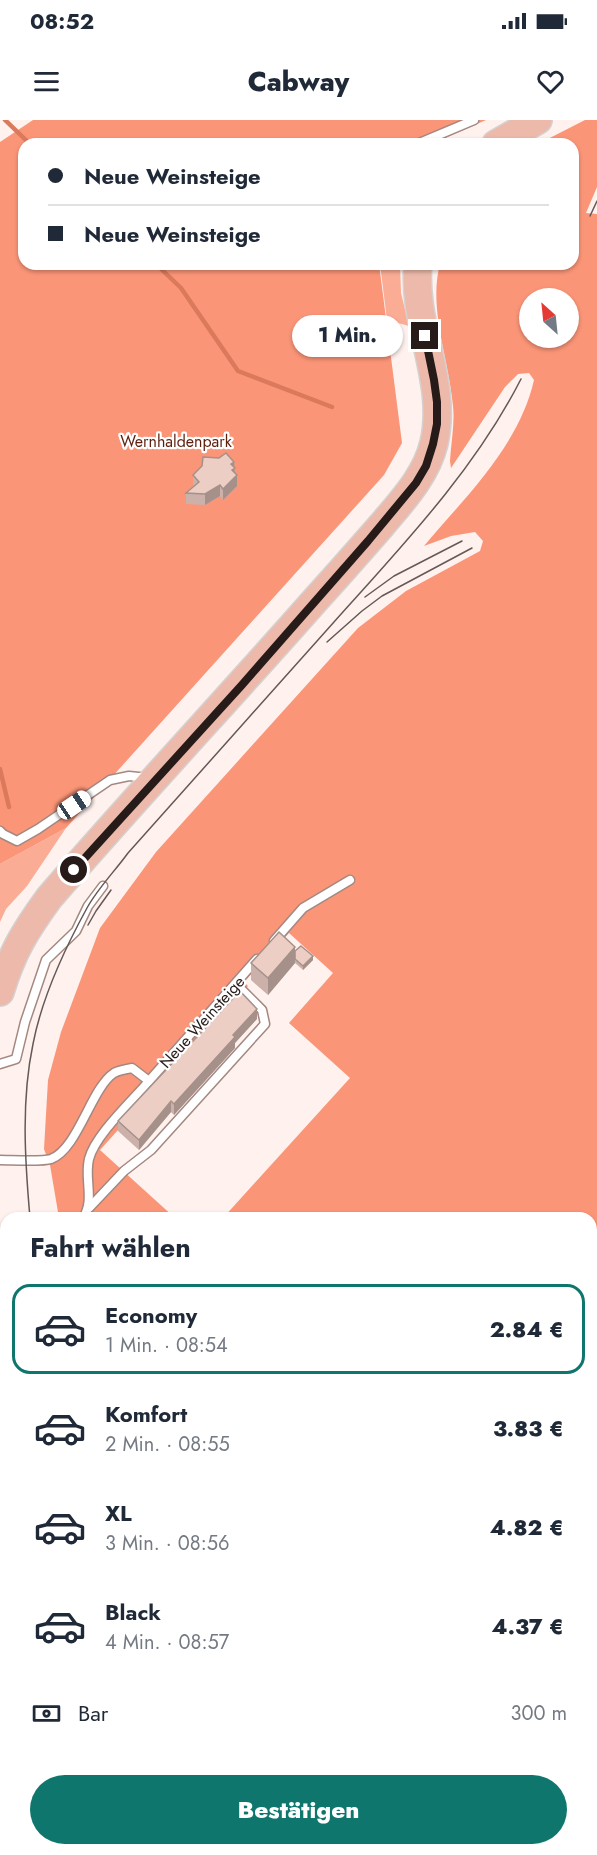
<!DOCTYPE html>
<html lang="de">
<head>
<meta charset="utf-8">
<style>
  :root { --surface:#fff; --page:#f2f2f3; --text:#1f2937; --muted:#747a83; --line:#e0e1e3; --accent:#0f766e }
  body { margin:0; font-family:Jost,sans-serif; background:var(--page); color:var(--text); height:100vh; display:flex; flex-direction:column; font-size:22px; white-space:nowrap }
  * { box-sizing:border-box; margin:0 }
  p { font-size:20px; color:var(--muted) }
  .icon { flex:none; width:33px; height:33px; fill:none; stroke:currentColor; stroke-width:2; stroke-linecap:round; stroke-linejoin:round }
  .map { position:relative; flex:1; overflow:hidden }
  .details { position:absolute; left:0px; top:1092px; width:597px; height:644px; display:flex; flex-direction:column; background:var(--surface); border-radius:18px 18px 0 0; box-shadow:0 2px 4px #0004 }
  .details>* { flex:none }
  .banner { position:absolute; left:18px; top:18px; width:561px; height:132px; border-radius:18px; box-shadow:0 2px 4px #0004; display:grid; align-content:center; height:132px; padding:0 30px; background:var(--surface) }
  .needle { width:39px; rotate:333deg }
  .buttons { position:absolute; left:519px; top:168px; display:grid; gap:12px }
  .buttons a { display:grid; place-items:center; width:60px; height:60px; border-radius:50%; background:var(--surface); box-shadow:0 2px 4px #0004; font-size:30px }
  .end { position:absolute; width:27px; height:27px; margin:-14px; border:8px solid #261b18; background:#fff; box-shadow:0 0 0 3px #fff }
  .from { border-radius:50% }
  .bubble { position:absolute; height:42px; border-radius:21px; background:var(--surface); box-shadow:0 2px 4px #0004; font-size:20px; font-weight:800; line-height:42px; text-align:center }
  .car { position:absolute; width:18px; height:36px; margin:-18px -9px; border-radius:8px; box-shadow:0 0 4px 2px #0007; background:linear-gradient(#fff 24%,#345 0 40%,#fff 0 76%,#345 0 86%,#fff 0) }
  .banner b { display:flex; align-items:center; gap:21px; height:57px; font-size:22px }
  .banner b+b { border-top:2px solid var(--line) }
  .banner i { width:15px; height:15px; background:var(--text) }
  ul { padding:0; list-style:none }
  li { display:flex; align-items:center; gap:18px; height:90px; margin:0 12px 9px; padding:0 18px; border:3px solid transparent; border-radius:18px }
  li div { flex:1 }
  li b { display:block; font-size:22px }
  li em { font-style:normal; font-weight:800 }
  li.selected { border-color:var(--accent) }
  li>.icon { width:54px; height:54px; stroke-width:1.5 }
  h2 { padding:0 30px; font-size:27px; line-height:72px }
  .pay { display:flex; align-items:center; gap:15px; height:66px; padding:0 30px; font-size:22px }
  .pay p { margin-inline-start:auto }
  .cta { display:flex; gap:12px; margin-top:auto; padding:12px 30px }
  .cta a { flex:1; height:69px; border-radius:36px; background:var(--accent); color:#fff; font-size:24px; font-weight:800; line-height:69px; text-align:center }
  .status { display:flex; justify-content:space-between; align-items:center; height:42px; padding:0 30px; background:var(--surface); direction:ltr }
  .status svg { height:16px; fill:currentColor }
  header { display:flex; justify-content:space-between; align-items:center; height:78px; padding:0 30px; background:var(--surface); font-size:27px; font-weight:800 }
  .map>svg:first-child { display:block }
  .green { fill:#fbac95 }
  .forest { fill:#fb9578; fill-rule:evenodd }
  .lines { fill:none; stroke-linecap:round; stroke-linejoin:round }
  .stream { stroke:#db795c; stroke-width:4.5 }
  .lane-casing { stroke:#a48880; stroke-width:11 }
  .street-casing { stroke:#a48880; stroke-width:20 }
  .primary-casing { stroke:#d4d1d1; stroke-width:30 }
  .lane { stroke:#fff; stroke-width:8 }
  .street { stroke:#fff; stroke-width:16 }
  .primary { stroke:#ecb9aa; stroke-width:27 }
  .tram { stroke:#645956; stroke-width:1.5 }
  .wall { fill:#cbb1a9 }
  .shaded-wall { fill:#a5908a }
  .building { fill:#eccec5; stroke:#a5908a; stroke-width:1.5 }
  .route { stroke:#261b18; stroke-width:8 }
  .labels { text-anchor:middle; dominant-baseline:central; stroke-width:4.5; stroke-linejoin:round; paint-order:stroke }
  .park-label { font-size:16px; fill:#5d1f0c; stroke:#fff }
  .street-label { font-size:16px; fill:#261b18; stroke:#fff }
</style>
</head>
<body>
<div class="status"><b>08:52</b><svg viewBox="0 0 49 12"><path d="M0 12V9h3v3zM5 12V6h3v6zM10 12V3h3v9zM15 12V0h3v12zM26 1h20v11H26zM47 4h2v5h-2z"/></svg></div>
<header><svg class="icon" aria-label="menu" viewBox="0 0 24 24"><path d="M4 6h16M4 12h16M4 18h16"/></svg>Cabway<svg class="icon" aria-label="heart" viewBox="0 0 24 24"><path d="M12 20l-8-8c-3-5 5-10 8-4 3-6 11-1 8 4z"/></svg></header>
<div class="map">
<svg width="597" height="1735" viewBox="0 0 597 1735">
  <rect width="100%" height="100%" fill="#fef1ee"/>
  <g class="green">
    <path d="M380,144H400L401,173L409,206L387,200Z"/>
    <path d="M66,708L27,766L6,789L0,802V744Z"/>
  </g>
  <g class="forest">
    <path d="M33,0H486L432,24H24V144H379L402,323L384,355L66,708L0,744V22Z"/>
    <path d="M585,0H597V67L586,93L597,94V1536L591,1539V1098H223L350,958L289,903L333,853L289,813L244,862L248,866L100,1030L175,1098H59L50,1045L44,1029L48,960L61,912L100,808L156,732L358,508L406,471L480,431L483,421L475,412L451,416L424,426C466,376 519,326 534,260L529,253L518,254L505,267L451,348L450,341C451,323 455,303 453,286C449,241 428,188 440,144H573V24H538ZM530,178H568V218H530Z"/>
    <path d="M6,1274V1337L0,1331V1301Z"/>
  </g>
  <g class="lines">
    <g class="stream">
      <path d="M5,0L30,24"/>
      <path d="M156,144L181,168L238,251L332,287"/>
      <path d="M0,649L9,687"/>
    </g>
    <defs>
      <g id="lane">
        <path d="M417,24L474,0"/>
        <path d="M0,711L3,714L17,721L38,709L110,660L129,656L148,658"/>
        <path d="M274,821L303,788L350,760"/>
        <path d="M0,944L16,939L25,902L46,840L76,811L88,786L103,766"/>
        <path d="M0,1040C11,1040 42,1042 51,1039C78,1029 91,968 114,953C119,950 126,949 132,948L149,961L257,839"/>
        <path d="M89,1088L124,1051L151,1030L265,904L262,890L236,864"/>
        <path d="M83,1098C95,1080 84,1059 89,1039C95,1015 132,981 149,961"/>
      </g>
      <g id="street">
        <path d="M591,1681H597"/>
        <path d="M473,1730L477,1735"/>
        <path d="M113,1735L115,1730"/>
        <path d="M350,1735L353,1730"/>
      </g>
      <g id="primary">
        <path d="M496,24L538,0"/>
        <path d="M0,872C12,832 25,811 49,778C137,676 229,578 318,477C339,454 360,430 381,406C402,381 426,356 434,323C448,262 412,205 418,144"/>
      </g>
    </defs>
    <use href="#lane" class="lane-casing"/>
    <use href="#street" class="street-casing"/>
    <use href="#primary" class="primary-casing"/>
    <use href="#lane" class="lane"/>
    <use href="#street" class="street"/>
    <use href="#primary" class="primary"/>
    <g class="tram">
      <path d="M590,96L597,81"/>
      <path d="M365,477L394,456L462,421"/>
      <path d="M327,522L362,491L382,476L472,428"/>
      <path d="M88,805L96,791L111,770"/>
      <path d="M30,1098C25,1041 21,981 33,924C42,877 64,830 87,788C98,768 115,751 128,733C197,656 265,579 334,502C402,426 474,351 521,259"/>
    </g>
  </g>
  <g class="wall">
    <path d="M234,347L237,366L223,380L220,376L205,385L186,384V373L194,367L193,366V355Z"/>
    <path d="M295,831L313,840L303,850L295,843L268,875L251,860V843Z"/>
    <path d="M257,899L235,923V928L174,995L171,992L139,1030L118,1011V1001Z"/>
    <path d="M6,1588V1606L3,1605V1594Z"/>
    <path d="M597,1614V1633L593,1628V1617Z"/>
    <path d="M0,1616L6,1619V1678L0,1676Z"/>
    <path d="M414,1730H441L434,1735H418Z"/>
  </g>
  <g class="shaded-wall">
    <path d="M234,342L235,357L237,355V366L223,380V369L231,344Z"/>
    <path d="M220,365V376L205,385V374Z"/>
    <path d="M295,827V843L268,875V858Z"/>
    <path d="M313,836V840L303,850V846Z"/>
    <path d="M257,889V899L235,923V928L174,995V984L233,915Z"/>
    <path d="M171,981V992L139,1030V1020Z"/>
    <path d="M6,1445V1457L0,1466V1454Z"/>
    <path d="M6,1521V1534L0,1548V1536Z"/>
    <path d="M60,1730H63L62,1735H59Z"/>
    <path d="M431,1730H441L434,1735H424Z"/>
  </g>
  <g class="building">
    <path d="M226,333L234,342L231,344L235,348L232,350L237,355L223,369L220,365L205,374L186,373L199,362L193,355L202,346L203,337L219,338Z"/>
    <path d="M279,812L295,827L268,858L251,843Z"/>
    <path d="M301,826L313,836L303,846L295,839V831Z"/>
    <path d="M240,871L257,889L233,915L235,917L174,984L171,981L139,1020L118,1001Z"/>
    <path d="M6,1389V1445L0,1454V1415L3,1410L0,1409V1399Z"/>
    <path d="M6,1496V1521L0,1536V1506Z"/>
    <path d="M597,1614V1622L593,1617Z"/>
    <path d="M0,1616H4L6,1619V1667L0,1665Z"/>
    <path d="M20,1730H60L59,1735H20Z"/>
    <path d="M276,1730H299L307,1735H272Z"/>
    <path d="M420,1730H431L424,1735Z"/>
  </g>
  <g class="lines">
    <path class="route" d="M74,750L241,566L368,421L416,363L426,346L433,324L437,304V282L434,260L425,216"/>
  </g>
  <g class="labels">
    <g class="park-label">
      <text x="176" y="321">Wernhaldenpark</text>
    </g>
    <g class="street-label">
      <text transform="translate(202 902) rotate(-48)">Neue Weinsteige</text>
    </g>
  </g>
</svg>
<div class="buttons">
<a><svg class="needle" viewBox="-14 -14 28 28"><path d="M0-13l5 13h-10z" fill="#e53935"/><path d="M0 13l5-13h-10z" fill="#747a83"/></svg></a>
</div>
<i class="end from" style="left:74px;top:750px"></i>
<i class="end" style="left:425px;top:216px"></i>
<div class="bubble" style="left:292px;top:195px;width:111px">1 Min.</div>
<i class="car" style="left:74px;top:685px;rotate:56deg"></i>
<div class="banner">
<b><i class="from"></i>Neue Weinsteige</b>
<b><i></i>Neue Weinsteige</b>
</div>
<section class="details">
<h2>Fahrt wählen</h2>
<ul>
<li class="selected"><svg class="icon" aria-label="car" viewBox="0 0 24 24"><path d="M5 17H2v-5l4-1 3-4h7l3 4 3 1v5h-3M9 17h6M6 11h13"/><circle cx="7" cy="17" r="2"/><circle cx="17" cy="17" r="2"/></svg><div><b>Economy</b><p>1 Min. · 08:54</p></div><em>2.84 €</em></li>
<li><svg class="icon" aria-label="car" viewBox="0 0 24 24"><path d="M5 17H2v-5l4-1 3-4h7l3 4 3 1v5h-3M9 17h6M6 11h13"/><circle cx="7" cy="17" r="2"/><circle cx="17" cy="17" r="2"/></svg><div><b>Komfort</b><p>2 Min. · 08:55</p></div><em>3.83 €</em></li>
<li><svg class="icon" aria-label="car" viewBox="0 0 24 24"><path d="M5 17H2v-5l4-1 3-4h7l3 4 3 1v5h-3M9 17h6M6 11h13"/><circle cx="7" cy="17" r="2"/><circle cx="17" cy="17" r="2"/></svg><div><b>XL</b><p>3 Min. · 08:56</p></div><em>4.82 €</em></li>
<li><svg class="icon" aria-label="car" viewBox="0 0 24 24"><path d="M5 17H2v-5l4-1 3-4h7l3 4 3 1v5h-3M9 17h6M6 11h13"/><circle cx="7" cy="17" r="2"/><circle cx="17" cy="17" r="2"/></svg><div><b>Black</b><p>4 Min. · 08:57</p></div><em>4.37 €</em></li>
</ul>
<div class="pay"><svg class="icon" aria-label="cash" viewBox="0 0 24 24"><path d="M3 7h18v10H3z"/><circle cx="12" cy="12" r="2"/></svg>Bar<p>300 m</p></div>
<div class="cta"><a>Bestätigen</a></div>
</section>
</div>
</body>
</html>
